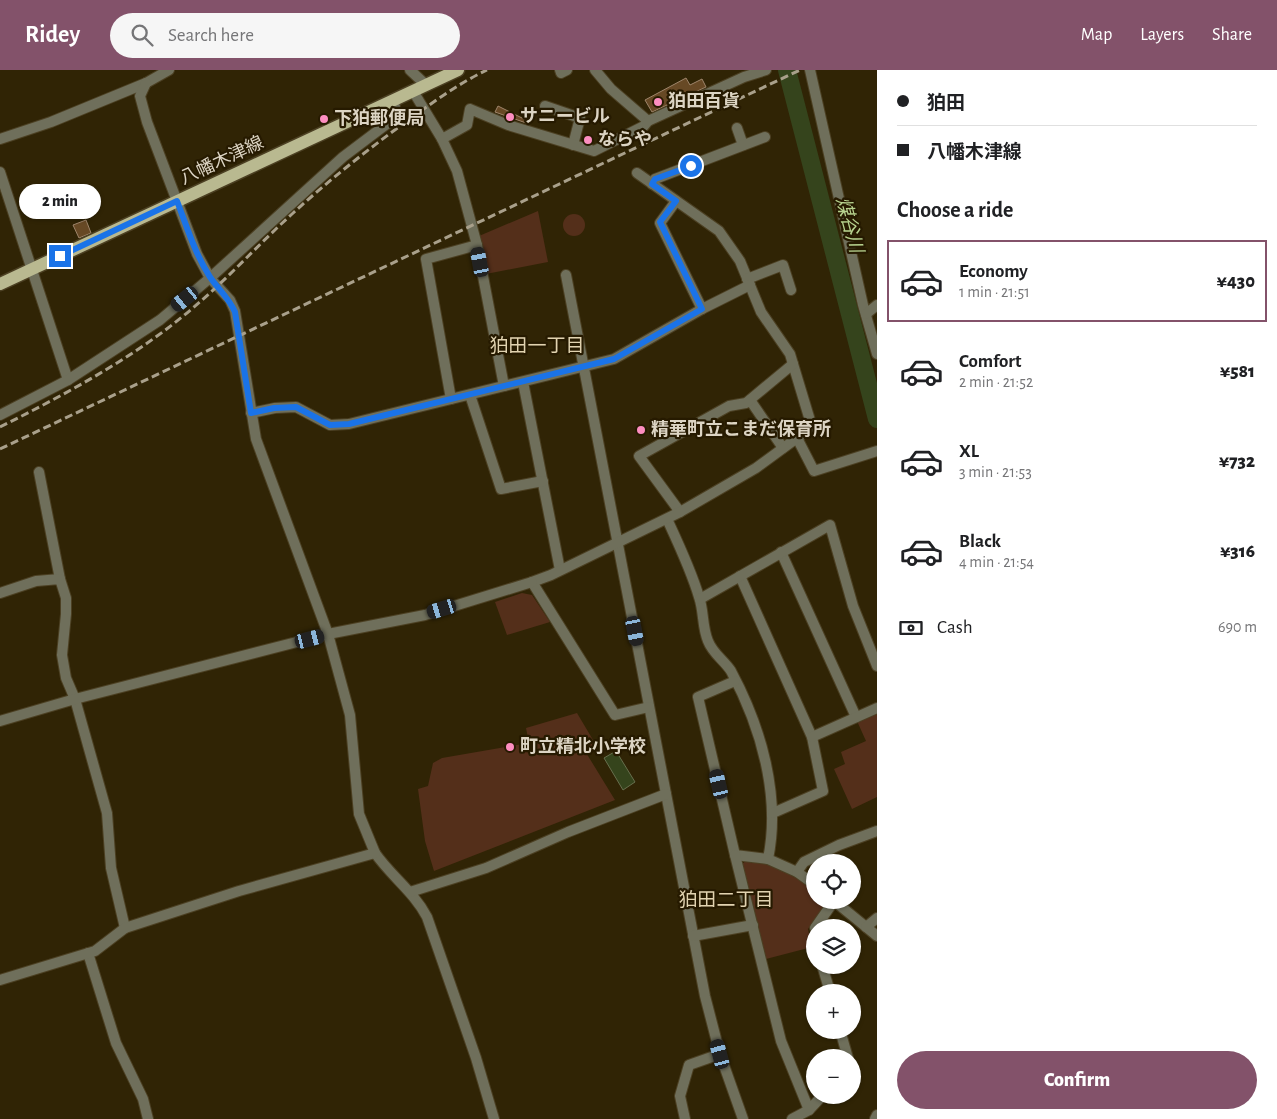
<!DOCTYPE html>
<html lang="en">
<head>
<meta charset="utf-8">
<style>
  :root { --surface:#fff; --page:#f6f6f6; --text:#202124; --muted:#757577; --line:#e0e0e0; --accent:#83526a }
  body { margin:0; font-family:"Alegreya Sans","Noto Sans JP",sans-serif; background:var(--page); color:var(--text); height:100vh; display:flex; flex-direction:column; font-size:19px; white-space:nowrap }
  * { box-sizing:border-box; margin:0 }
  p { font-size:16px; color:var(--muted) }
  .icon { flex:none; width:28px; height:28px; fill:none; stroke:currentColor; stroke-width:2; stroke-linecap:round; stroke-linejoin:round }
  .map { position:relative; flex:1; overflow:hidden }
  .details { display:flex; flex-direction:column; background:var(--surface); width:400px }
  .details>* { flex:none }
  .hud { display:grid; align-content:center; height:110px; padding:0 20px; background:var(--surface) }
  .tools { position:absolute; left:806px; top:784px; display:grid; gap:10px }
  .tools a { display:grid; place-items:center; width:55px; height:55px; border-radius:50%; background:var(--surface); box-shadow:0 1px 4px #0004; font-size:25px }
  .end { position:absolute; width:22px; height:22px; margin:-11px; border:6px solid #1a73e8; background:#fff; box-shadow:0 0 0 2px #fff }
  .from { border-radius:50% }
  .bubble { position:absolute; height:35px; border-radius:18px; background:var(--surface); box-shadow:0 1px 4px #0004; font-size:16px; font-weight:800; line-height:35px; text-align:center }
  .car { position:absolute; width:15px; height:30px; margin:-15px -8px; border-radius:6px; box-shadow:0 0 4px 1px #0007; background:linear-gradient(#222 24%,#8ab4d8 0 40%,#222 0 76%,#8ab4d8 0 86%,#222 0) }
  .hud b { display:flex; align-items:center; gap:18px; height:48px; font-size:19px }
  .hud b+b { border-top:1px solid var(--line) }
  .hud i { width:12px; height:12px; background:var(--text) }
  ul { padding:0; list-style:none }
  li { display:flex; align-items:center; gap:15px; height:82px; margin:0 10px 8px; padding:0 10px; border:2px solid transparent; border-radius:0px }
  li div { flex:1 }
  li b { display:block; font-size:19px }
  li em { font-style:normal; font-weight:800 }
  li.selected { border-color:var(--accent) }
  li>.icon { width:45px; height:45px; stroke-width:1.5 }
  h2 { padding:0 20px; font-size:22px; line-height:60px }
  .pay { display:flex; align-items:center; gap:12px; height:55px; padding:0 20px; font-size:19px }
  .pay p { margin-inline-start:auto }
  .primary-button { display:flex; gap:10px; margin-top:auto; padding:10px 20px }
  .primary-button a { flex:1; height:58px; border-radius:30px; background:var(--accent); color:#fff; font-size:20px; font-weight:800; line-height:58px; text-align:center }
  header { display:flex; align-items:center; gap:30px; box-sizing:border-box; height:70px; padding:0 25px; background:var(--accent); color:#fff }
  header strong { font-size:24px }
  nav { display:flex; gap:28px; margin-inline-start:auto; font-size:18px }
  .search { width:350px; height:45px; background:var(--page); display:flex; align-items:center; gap:12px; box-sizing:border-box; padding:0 18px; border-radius:28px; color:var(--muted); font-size:19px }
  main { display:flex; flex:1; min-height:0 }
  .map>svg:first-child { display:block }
  .green { fill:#542f1a }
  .water { fill:#35441c; stroke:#676f4e }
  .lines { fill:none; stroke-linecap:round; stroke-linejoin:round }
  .river { stroke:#35441c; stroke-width:18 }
  .building { fill:#674925; stroke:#9e856b }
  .minor-casing { stroke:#4c4023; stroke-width:12 }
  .tertiary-casing { stroke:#4c4023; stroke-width:12 }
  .primary-casing { stroke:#4c4023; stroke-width:15 }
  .minor { stroke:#6f6f5b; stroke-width:10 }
  .tertiary { stroke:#6f6f5b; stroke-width:10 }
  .primary { stroke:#b9b990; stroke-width:12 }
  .rail { stroke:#a9a08b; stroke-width:3; stroke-dasharray:8 4; stroke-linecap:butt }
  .route { stroke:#1a73e8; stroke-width:6 }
  .poi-dot { fill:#fd8ec0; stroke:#261a00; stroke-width:2 }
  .labels { text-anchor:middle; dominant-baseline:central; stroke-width:4.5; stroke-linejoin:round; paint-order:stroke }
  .poi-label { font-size:18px; font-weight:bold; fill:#dcd4c3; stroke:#261a00; text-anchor:start }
  .street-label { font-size:18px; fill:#dcd4c3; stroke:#261a00 }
  .water-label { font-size:19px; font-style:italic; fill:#b7d28e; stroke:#261a00 }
  .neighbourhood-label { font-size:19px; fill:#e1d3b0; stroke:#261a00 }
</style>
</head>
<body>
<header>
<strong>Ridey</strong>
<div class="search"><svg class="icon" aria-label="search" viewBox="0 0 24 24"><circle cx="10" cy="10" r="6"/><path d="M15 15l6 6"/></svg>Search here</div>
<nav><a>Map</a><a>Layers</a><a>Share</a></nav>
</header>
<main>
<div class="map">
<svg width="877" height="1049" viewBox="0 0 877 1049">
  <rect width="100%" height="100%" fill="#302405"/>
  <g class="green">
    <path d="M538,141L548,192L486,204L479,166Z"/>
    <circle cx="574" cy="155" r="11"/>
    <path d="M522,523L532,525L550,552L507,565L495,532Z"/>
    <path d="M877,642V727L852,739L834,699L845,694L841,682L866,671L857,651Z"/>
    <path d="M577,643L596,675L585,681L615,730L434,801L425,771L418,719L428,716L433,693L442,688L529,673L526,658Z"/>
    <path d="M747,790C773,793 793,805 815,820V830H825L826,836L808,859L812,877L766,889L742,794Z"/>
  </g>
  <path class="water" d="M616,681L635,712L623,720L604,688Z"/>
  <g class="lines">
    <path class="river" d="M787,0L877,349"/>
  </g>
  <g class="building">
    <path d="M686,8L690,15L702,9L706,17L652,42L645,30Z"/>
    <path d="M498,36L530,52L529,54L495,42Z"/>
    <path d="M86,150L91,163L79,168L73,155Z"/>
  </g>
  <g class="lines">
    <defs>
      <g id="minor">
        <path d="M410,0L426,15"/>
        <path d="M560,0L561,3L567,0"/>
        <path d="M595,0L611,19L648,51"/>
        <path d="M810,0L863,235L877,284"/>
        <path d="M413,21L442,69"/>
        <path d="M545,36L580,48L573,75"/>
        <path d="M737,58L743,75"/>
        <path d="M0,69L51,52L146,13L169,0"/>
        <path d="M0,102L68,310"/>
        <path d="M637,103L719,161L740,191L761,242L790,284L812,357L797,368L814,401L877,381"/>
        <path d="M652,114L655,109L765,67"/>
        <path d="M676,131L660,153L702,239"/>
        <path d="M566,205L705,926L720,984L743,1049"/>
        <path d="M747,209L783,195L791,220"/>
        <path d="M866,244L877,235"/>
        <path d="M523,312L560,500"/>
        <path d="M504,316L477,175L457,101L442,69L467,55L470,39L508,55L594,81L644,56L648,51L744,7L766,0"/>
        <path d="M470,325L501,419L543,411"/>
        <path d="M451,329L426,189L477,175"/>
        <path d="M750,330L783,378"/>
        <path d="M251,343L275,338L296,337L330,355L349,354L614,289L702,239L750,215"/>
        <path d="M0,345L68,310L160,250L210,208L343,87L392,50L397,44L393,30"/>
        <path d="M39,402L60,509"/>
        <path d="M680,442L639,386L729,336L746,333L793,294"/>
        <path d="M667,449C679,475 691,500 699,527C704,541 702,557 708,571C713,584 724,590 731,601C761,657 781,726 768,789L797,802L815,815"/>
        <path d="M781,482L856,647"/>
        <path d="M740,506L812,667L823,721L773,743"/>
        <path d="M0,523L36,511L60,509L66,528V544L62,585L66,608L75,629L107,743L111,798L125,858"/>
        <path d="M700,529L830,455L853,536L877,596"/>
        <path d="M735,611L698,627L735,785L768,789"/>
        <path d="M649,637L615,645L532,512L551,505L680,442L756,398L797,368"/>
        <path d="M0,651L75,629L328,564L256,369L235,241L230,230L210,208L197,184L147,52L140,26L146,13"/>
        <path d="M812,667L877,638"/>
        <path d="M375,783C391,806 414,822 427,847L476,988L494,1049"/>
        <path d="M735,785L781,971L809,1040"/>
        <path d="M797,802L804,792L839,775L877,761"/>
        <path d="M410,822L486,798L568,762L666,724"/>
        <path d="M833,830L877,866"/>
        <path d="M866,857L877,848"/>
        <path d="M815,858L834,831"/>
        <path d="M693,866L753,855"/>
        <path d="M88,883L116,973L143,1029L148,1049"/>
        <path d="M822,895L830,922"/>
        <path d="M0,910L95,881L125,858L239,821L375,783L359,744L350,645L328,564"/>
        <path d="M840,960L848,988"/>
        <path d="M685,1049L680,1026L689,995L720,984"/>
        <path d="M792,1049L809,1040L823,1025"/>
      </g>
      <g id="tertiary">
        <path d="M328,564L425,545L532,512"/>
        <path d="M875,1049L877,1045"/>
      </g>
      <path id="primary" d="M0,214L458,0"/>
    </defs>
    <use href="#minor" class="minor-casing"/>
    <use href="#tertiary" class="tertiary-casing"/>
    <use href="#primary" class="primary-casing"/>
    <use href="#minor" class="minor"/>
    <use href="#tertiary" class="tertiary"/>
    <use href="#primary" class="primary"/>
    <g class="rail">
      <path d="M0,357C70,322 143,283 202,230C233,203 261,172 292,144C328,111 367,80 407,51C432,33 459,13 487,0"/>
      <path d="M0,379L800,0"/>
    </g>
  </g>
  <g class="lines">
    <path class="route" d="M60,186L177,131C187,157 195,184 210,207C218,219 229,228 235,242L251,343L274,338L296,337L330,355L349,354L614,289L702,239L660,152L676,131L652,114L655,109L691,96"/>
  </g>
  <g class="poi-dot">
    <circle cx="658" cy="32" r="5"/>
    <circle cx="510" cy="47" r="5"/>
    <circle cx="324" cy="49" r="5"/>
    <circle cx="588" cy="70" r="5"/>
    <circle cx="641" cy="360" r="5"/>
    <circle cx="510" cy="677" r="5"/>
  </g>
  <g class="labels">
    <g class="poi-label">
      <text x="668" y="32">狛田百貨</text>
      <text x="520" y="47">サニービル</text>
      <text x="334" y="49">下狛郵便局</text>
      <text x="598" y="70">ならや</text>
      <text x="651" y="360">精華町立こまだ保育所</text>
      <text x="520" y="677">町立精北小学校</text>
    </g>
    <g class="street-label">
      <text transform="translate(222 91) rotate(-25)">八幡木津線</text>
    </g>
    <g class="water-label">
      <text transform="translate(849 155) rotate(75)">煤谷川</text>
    </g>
    <g class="neighbourhood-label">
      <text x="537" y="276">狛田一丁目</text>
      <text x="726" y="830">狛田二丁目</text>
    </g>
  </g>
</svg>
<div class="tools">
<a><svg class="icon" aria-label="locate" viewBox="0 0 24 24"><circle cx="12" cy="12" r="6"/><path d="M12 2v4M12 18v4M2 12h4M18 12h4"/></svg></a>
<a><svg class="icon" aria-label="layers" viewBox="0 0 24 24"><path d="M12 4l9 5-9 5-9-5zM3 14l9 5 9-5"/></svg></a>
<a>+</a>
<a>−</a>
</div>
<i class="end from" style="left:691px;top:96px"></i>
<i class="end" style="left:60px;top:186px"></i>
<div class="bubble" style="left:19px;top:114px;width:82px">2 min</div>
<i class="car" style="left:480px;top:192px;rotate:349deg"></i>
<i class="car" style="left:185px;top:229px;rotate:231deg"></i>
<i class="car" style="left:442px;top:539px;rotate:253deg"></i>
<i class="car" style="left:635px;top:561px;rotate:169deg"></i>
<i class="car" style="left:310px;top:569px;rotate:76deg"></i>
<i class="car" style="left:719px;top:714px;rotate:347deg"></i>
<i class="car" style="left:720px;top:984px;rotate:345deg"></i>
</div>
<section class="details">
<div class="hud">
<b><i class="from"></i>狛田</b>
<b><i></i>八幡木津線</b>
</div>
<h2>Choose a ride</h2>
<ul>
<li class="selected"><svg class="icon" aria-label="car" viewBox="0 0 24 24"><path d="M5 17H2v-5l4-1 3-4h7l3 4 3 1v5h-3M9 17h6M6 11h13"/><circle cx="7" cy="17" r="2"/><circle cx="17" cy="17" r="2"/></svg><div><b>Economy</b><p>1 min · 21:51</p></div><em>¥430</em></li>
<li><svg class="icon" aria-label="car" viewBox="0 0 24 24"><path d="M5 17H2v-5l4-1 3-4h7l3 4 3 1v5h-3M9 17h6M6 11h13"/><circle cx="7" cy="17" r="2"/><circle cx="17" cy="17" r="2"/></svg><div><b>Comfort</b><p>2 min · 21:52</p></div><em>¥581</em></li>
<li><svg class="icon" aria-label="car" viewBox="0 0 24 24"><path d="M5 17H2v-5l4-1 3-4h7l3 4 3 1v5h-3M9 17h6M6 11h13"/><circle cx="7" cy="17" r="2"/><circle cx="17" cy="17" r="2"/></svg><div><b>XL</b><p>3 min · 21:53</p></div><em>¥732</em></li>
<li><svg class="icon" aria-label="car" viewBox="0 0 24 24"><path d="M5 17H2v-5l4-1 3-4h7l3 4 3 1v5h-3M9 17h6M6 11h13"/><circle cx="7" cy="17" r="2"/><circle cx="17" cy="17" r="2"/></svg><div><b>Black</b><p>4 min · 21:54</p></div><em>¥316</em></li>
</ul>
<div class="pay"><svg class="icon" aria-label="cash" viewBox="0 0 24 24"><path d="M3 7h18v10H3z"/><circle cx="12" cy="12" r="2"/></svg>Cash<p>690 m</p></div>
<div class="primary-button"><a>Confirm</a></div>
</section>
</main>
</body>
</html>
